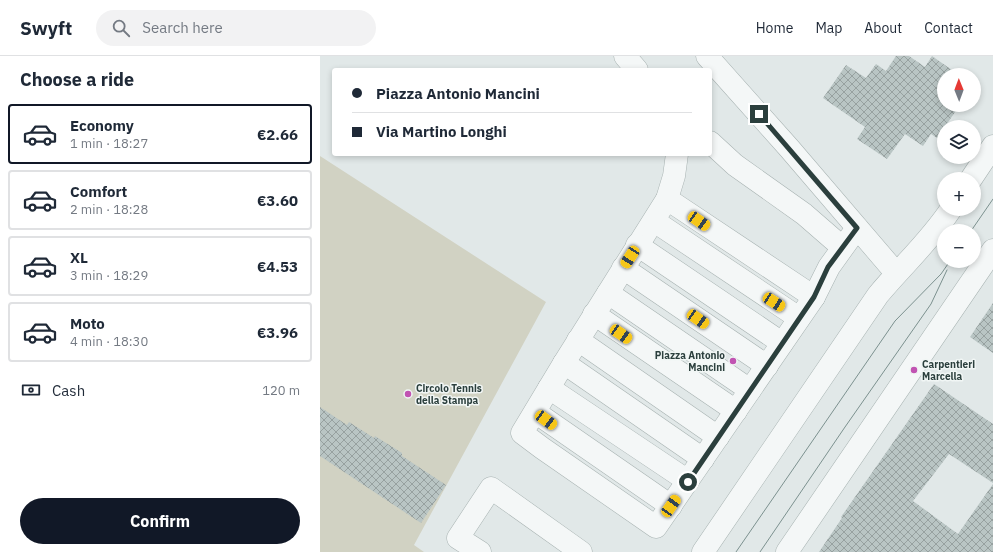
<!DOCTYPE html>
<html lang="en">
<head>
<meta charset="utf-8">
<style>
  :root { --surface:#fff; --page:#f2f2f3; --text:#1f2937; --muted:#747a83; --line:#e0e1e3; --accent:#111827 }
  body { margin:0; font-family:"IBM Plex Sans",sans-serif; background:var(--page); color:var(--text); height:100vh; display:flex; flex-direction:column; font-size:15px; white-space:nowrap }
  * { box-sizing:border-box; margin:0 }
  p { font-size:13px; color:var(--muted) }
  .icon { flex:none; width:22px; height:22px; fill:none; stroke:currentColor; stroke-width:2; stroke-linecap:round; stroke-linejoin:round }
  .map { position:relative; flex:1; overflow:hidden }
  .panel { display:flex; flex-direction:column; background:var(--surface); width:320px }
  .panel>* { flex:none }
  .top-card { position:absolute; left:12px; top:12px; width:380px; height:88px; border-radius:4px; box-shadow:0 2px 6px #0003; display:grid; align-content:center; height:88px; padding:0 20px; background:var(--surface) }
  .needle { width:26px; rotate:359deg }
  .controls { position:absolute; left:617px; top:12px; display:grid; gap:8px }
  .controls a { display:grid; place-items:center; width:44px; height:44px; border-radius:50%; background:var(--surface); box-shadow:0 2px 6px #0003; font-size:20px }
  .end { position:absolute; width:18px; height:18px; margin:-9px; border:5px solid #2b3f3d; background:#fff; box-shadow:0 0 0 2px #fff }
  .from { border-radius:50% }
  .car { position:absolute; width:12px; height:24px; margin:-12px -6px; border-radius:5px; box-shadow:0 0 3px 1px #0007; background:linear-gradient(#f5c518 24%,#345 0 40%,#f5c518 0 76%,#345 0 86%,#f5c518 0) }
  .top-card b { display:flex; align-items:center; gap:14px; height:38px; font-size:15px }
  .top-card b+b { border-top:1px solid var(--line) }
  .top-card i { width:10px; height:10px; background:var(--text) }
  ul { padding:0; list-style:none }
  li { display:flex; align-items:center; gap:12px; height:60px; margin:0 8px 6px; padding:0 12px; border:2px solid var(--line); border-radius:4px }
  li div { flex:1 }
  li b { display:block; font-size:15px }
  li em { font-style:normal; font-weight:800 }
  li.active { border-color:var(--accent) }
  li>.icon { width:36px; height:36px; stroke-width:1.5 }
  h2 { padding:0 20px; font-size:18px; line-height:48px }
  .pay { display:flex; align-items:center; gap:10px; height:44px; padding:0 20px; font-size:15px }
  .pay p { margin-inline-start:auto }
  .action { display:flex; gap:8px; margin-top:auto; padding:8px 20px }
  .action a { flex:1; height:46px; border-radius:24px; background:var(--accent); color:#fff; font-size:16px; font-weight:800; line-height:46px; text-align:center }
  header { display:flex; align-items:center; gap:24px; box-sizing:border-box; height:56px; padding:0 20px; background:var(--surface); border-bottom:1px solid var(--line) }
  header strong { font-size:19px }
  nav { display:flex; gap:22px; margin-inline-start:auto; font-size:14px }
  .search { width:280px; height:36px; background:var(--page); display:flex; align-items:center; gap:10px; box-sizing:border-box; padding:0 14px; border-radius:22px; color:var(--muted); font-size:15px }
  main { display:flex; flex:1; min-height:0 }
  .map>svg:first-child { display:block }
  .park { fill:#d1d2c3 }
  .building { fill:url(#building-cross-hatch) }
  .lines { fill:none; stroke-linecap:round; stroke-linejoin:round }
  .minor-casing { stroke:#a7b2b1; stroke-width:23 }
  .minor { stroke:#f4f7f7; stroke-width:22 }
  .tram { stroke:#7c918f; stroke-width:1 }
  .route { stroke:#2b3f3d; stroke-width:5 }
  .poi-dot { fill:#c153b2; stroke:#f1f6f5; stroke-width:1.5 }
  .labels { text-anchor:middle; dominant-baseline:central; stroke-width:3; stroke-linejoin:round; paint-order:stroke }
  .poi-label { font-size:10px; font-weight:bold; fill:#2b3f3d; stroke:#f1f6f5; text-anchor:start }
</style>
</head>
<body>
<header>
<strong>Swyft</strong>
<div class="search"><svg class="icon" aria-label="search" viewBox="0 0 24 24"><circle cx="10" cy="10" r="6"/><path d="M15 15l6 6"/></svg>Search here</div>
<nav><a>Home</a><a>Map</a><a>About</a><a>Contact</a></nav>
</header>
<main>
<section class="panel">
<h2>Choose a ride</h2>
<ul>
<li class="active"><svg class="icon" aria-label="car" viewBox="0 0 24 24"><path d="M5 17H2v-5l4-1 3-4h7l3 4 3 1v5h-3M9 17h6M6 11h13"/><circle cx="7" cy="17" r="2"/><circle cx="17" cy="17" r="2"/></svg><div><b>Economy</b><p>1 min · 18:27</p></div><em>€2.66</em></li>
<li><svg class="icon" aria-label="car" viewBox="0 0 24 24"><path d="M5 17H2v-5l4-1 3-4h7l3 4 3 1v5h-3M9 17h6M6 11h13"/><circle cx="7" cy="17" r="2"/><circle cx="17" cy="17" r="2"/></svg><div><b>Comfort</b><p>2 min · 18:28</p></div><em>€3.60</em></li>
<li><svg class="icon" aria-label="car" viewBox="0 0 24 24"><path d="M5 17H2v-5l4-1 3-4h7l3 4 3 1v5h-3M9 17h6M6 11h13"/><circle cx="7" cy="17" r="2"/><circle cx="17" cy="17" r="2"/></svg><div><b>XL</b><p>3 min · 18:29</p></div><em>€4.53</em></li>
<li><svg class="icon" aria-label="car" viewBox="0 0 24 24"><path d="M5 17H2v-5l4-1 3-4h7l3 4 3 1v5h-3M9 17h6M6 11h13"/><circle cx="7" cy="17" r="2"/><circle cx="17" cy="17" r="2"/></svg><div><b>Moto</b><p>4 min · 18:30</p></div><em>€3.96</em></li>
</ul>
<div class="pay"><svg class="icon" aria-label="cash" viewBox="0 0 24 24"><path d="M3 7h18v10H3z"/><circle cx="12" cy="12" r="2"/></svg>Cash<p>120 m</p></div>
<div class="action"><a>Confirm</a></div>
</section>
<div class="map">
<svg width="673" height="496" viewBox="0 0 673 496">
  <defs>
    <pattern id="building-cross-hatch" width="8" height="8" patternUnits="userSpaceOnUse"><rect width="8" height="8" fill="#b9c5c4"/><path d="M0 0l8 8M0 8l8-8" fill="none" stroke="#97a1a0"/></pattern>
  </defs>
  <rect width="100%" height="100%" fill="#e1e8e8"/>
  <path class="park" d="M0,100L226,246L94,489L104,496H0Z"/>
  <g class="building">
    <path d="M576,0H589L605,11L612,0L639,19H624V49H640L617,82L611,78L603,90L585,78L567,103L537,83L545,71L503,42L526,9L546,22L556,8L566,15Z"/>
    <path d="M673,247V297L650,281Z"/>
    <path d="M614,328L673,368V427L629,398L593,445L638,478L673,428V496H499L522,462L521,461Z"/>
    <path d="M0,351L27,369L29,366L54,382L55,380L82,397V400L126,429L101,467L0,400Z"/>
  </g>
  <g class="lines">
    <defs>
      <g id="minor">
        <path d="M305,0L317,14"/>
        <path d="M387,0L469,92L576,217"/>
        <path d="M390,86L415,109L484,158L522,191"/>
        <path d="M357,98L354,120L347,143L244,307L202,377L222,392L336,471L494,241L509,211L537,172"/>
        <path d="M651,123L673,90"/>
        <path d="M347,143L494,241"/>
        <path d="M334,165L479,262"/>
        <path d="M317,189L462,287"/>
        <path d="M303,212L447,310"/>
        <path d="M288,237L430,334"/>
        <path d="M274,258L416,355"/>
        <path d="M258,284L398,381"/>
        <path d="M244,307L383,403"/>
        <path d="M229,332L368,425"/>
        <path d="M215,356L351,450"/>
        <path d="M160,496L138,482L171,432L261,496"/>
        <path d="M383,496L558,239C582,210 610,185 631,153"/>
        <path d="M467,496L673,194"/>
      </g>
    </defs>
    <use href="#minor" class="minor-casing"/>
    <use href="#minor" class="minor"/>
    <g class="tram">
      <path d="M651,175L673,143"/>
      <path d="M416,496L575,265L621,218L630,205"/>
      <path d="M440,496L525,371L611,248L627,214"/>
    </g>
  </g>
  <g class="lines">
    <path class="route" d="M368,426L494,241L508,211L537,172L439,58"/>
  </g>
  <g class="poi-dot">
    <circle cx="413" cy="305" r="4"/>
    <circle cx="594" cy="314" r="4"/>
    <circle cx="88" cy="338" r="4"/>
  </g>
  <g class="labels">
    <g class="poi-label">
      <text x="405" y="299" text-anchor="end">Piazza Antonio<tspan x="405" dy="12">Mancini</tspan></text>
      <text x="602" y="308">Carpentieri<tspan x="602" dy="12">Marcella</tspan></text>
      <text x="96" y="332">Circolo Tennis<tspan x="96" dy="12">della Stampa</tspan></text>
    </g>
  </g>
</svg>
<div class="controls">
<a><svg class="needle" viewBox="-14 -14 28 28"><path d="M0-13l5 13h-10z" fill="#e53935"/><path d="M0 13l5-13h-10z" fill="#747a83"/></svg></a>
<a><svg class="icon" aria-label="layers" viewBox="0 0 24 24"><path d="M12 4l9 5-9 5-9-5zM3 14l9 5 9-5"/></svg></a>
<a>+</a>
<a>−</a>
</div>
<i class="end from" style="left:368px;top:426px"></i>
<i class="end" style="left:439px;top:58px"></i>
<i class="car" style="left:379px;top:165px;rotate:124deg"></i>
<i class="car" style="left:310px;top:201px;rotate:213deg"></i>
<i class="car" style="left:454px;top:246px;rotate:123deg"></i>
<i class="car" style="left:378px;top:263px;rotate:124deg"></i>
<i class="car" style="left:301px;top:278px;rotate:124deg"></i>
<i class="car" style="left:226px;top:364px;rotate:126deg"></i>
<i class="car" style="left:351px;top:450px;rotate:35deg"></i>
<div class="top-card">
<b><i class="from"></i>Piazza Antonio Mancini</b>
<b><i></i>Via Martino Longhi</b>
</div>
</div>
</main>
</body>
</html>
